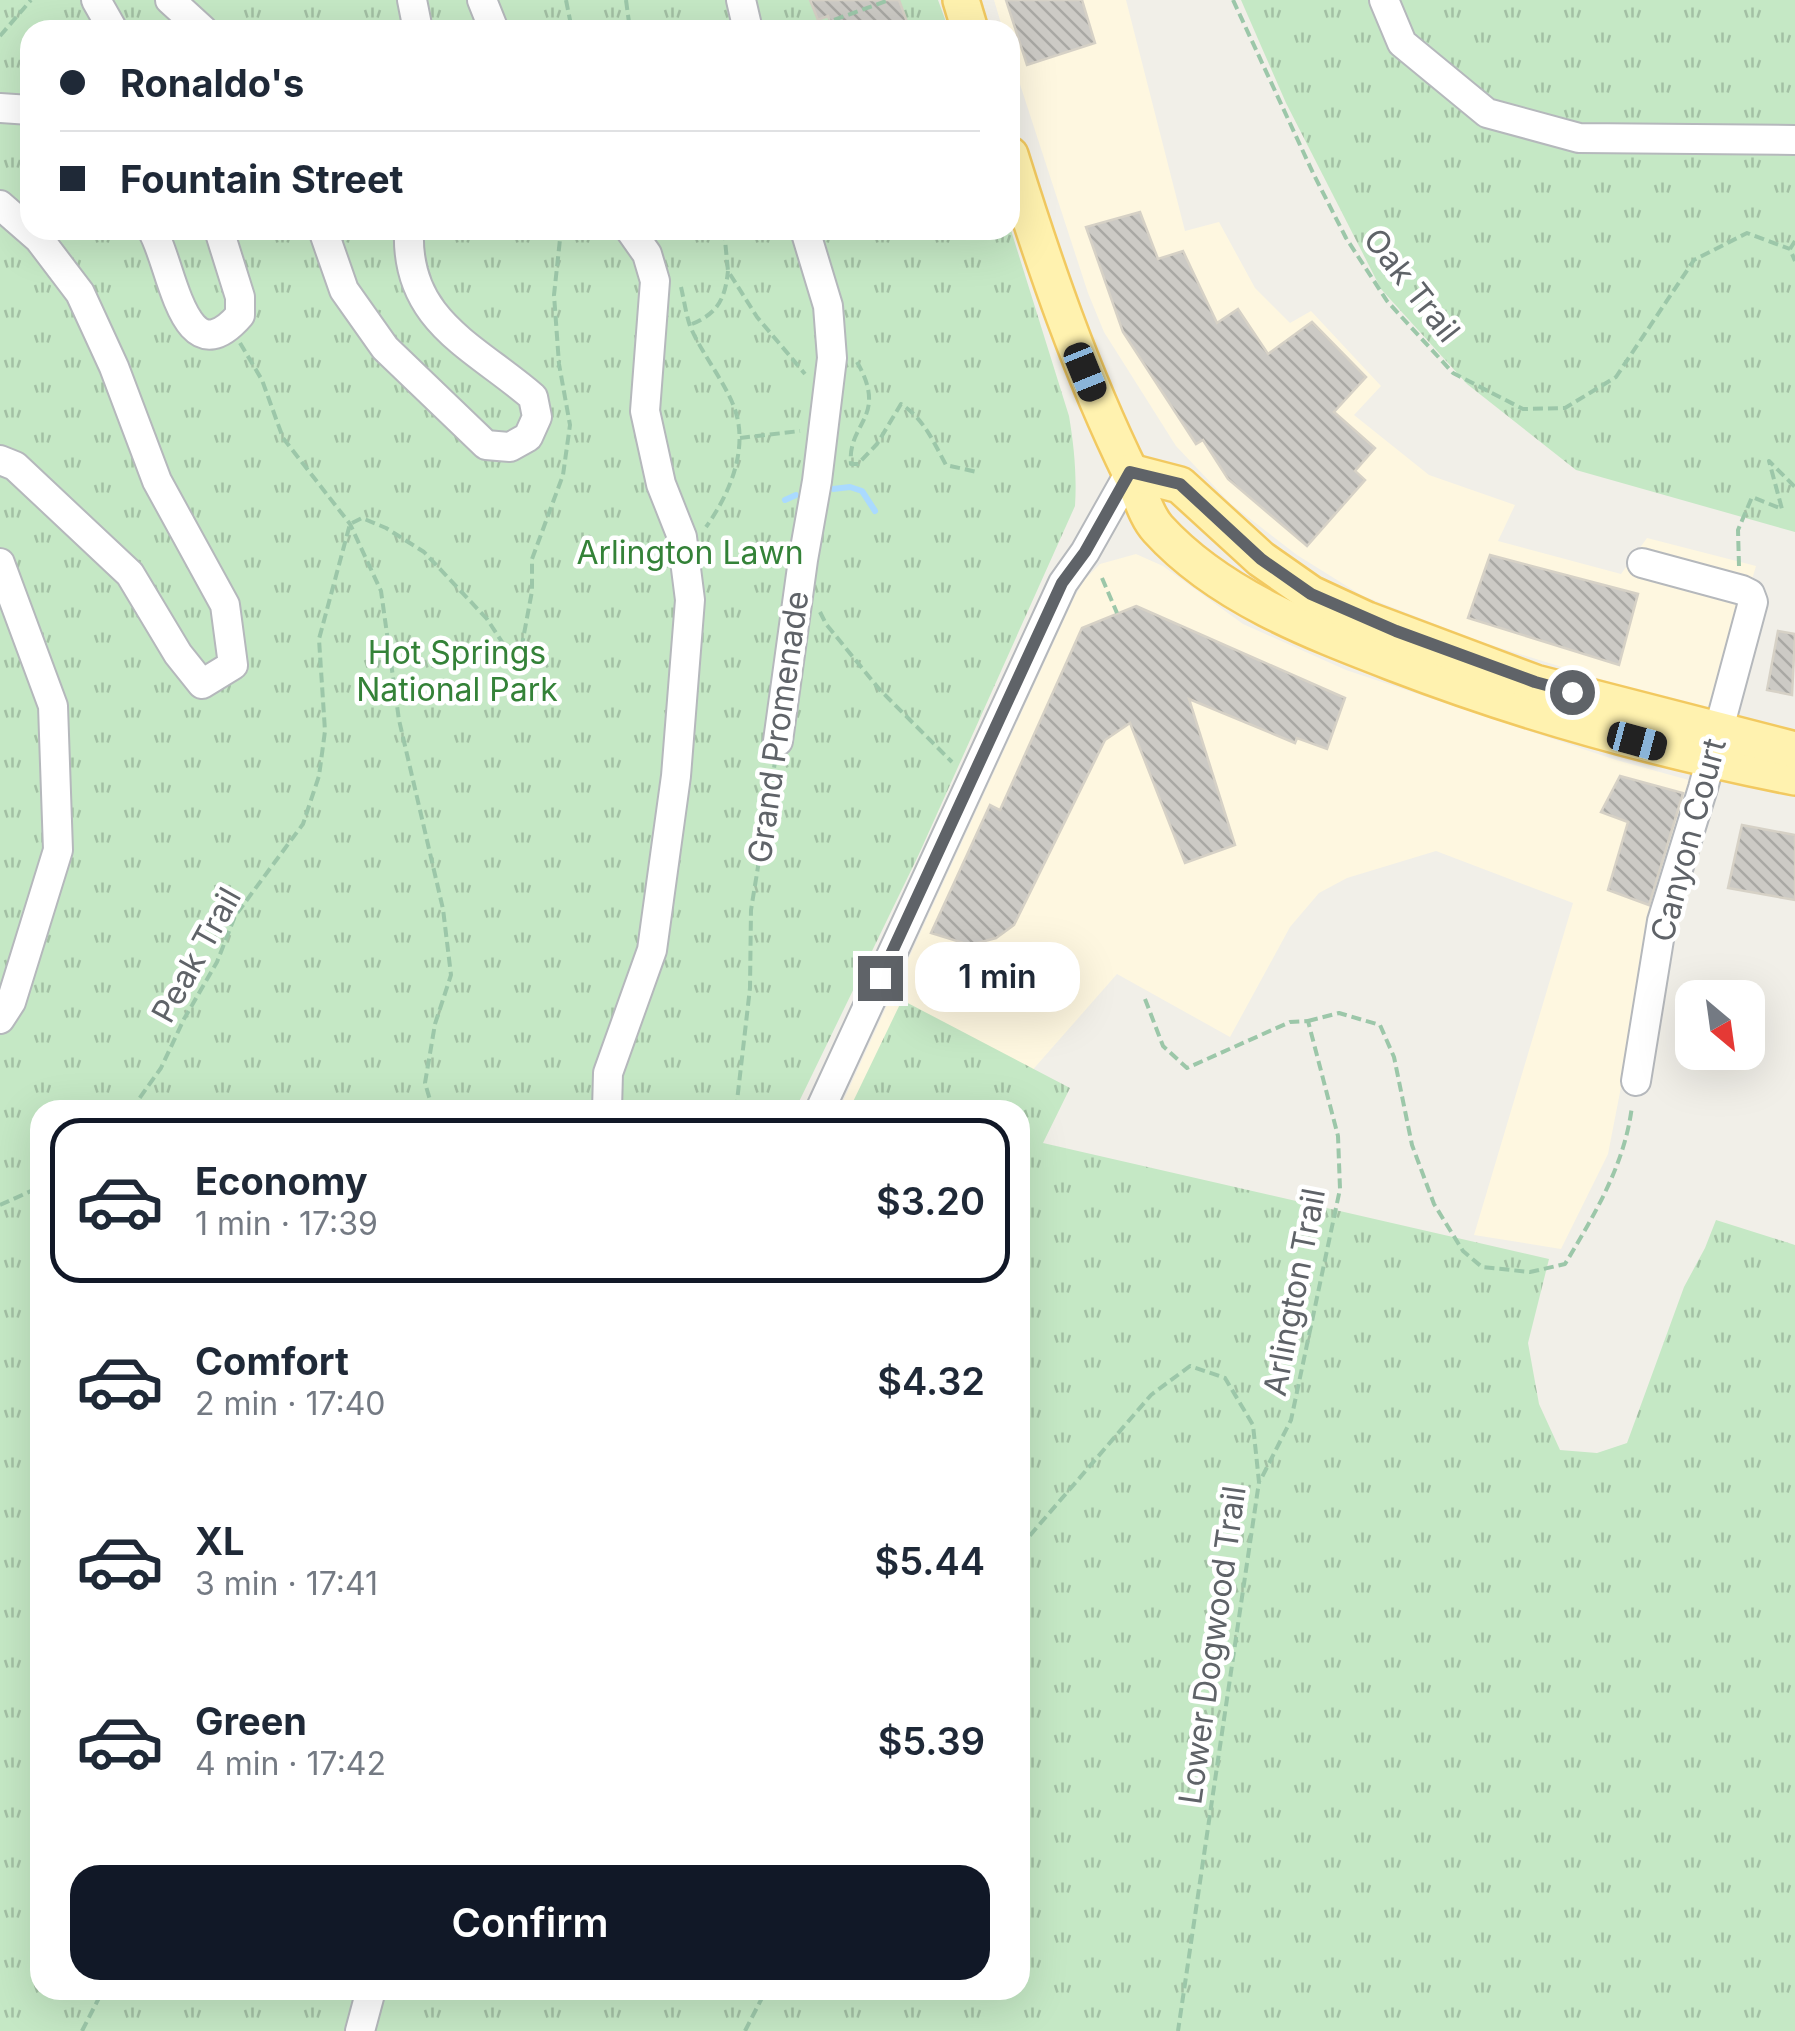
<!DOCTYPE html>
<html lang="en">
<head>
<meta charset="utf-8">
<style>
  :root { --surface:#fff; --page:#f2f2f3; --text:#1f2937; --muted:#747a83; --line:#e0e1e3; --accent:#111827 }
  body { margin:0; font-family:Inter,sans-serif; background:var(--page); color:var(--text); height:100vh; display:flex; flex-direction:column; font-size:38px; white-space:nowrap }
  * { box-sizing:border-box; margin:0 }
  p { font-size:32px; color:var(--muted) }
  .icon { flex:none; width:55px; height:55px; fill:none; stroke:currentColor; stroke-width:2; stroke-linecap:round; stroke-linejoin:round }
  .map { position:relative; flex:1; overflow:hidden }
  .panel { position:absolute; left:30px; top:1100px; width:1000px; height:900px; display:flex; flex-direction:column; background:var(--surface); border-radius:30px; box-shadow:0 10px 40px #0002 }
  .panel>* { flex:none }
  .banner { position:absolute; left:20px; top:20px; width:1000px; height:220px; border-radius:30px; box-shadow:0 10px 40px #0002; display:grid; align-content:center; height:220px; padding:0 40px; background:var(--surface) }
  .needle { width:65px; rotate:151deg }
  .buttons { position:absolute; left:1675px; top:980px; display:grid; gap:20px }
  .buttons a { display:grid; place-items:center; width:90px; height:90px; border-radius:20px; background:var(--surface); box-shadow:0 10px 40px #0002; font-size:50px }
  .end { position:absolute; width:45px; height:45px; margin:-22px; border:12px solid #5f6368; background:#fff; box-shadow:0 0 0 5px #fff }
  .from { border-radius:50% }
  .bubble { position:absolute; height:70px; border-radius:30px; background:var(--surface); box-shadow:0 10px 40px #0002; font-size:32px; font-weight:600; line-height:70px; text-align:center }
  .car { position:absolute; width:30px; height:60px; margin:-30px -15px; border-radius:12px; box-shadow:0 0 8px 2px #0007; background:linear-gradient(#222 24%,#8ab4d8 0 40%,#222 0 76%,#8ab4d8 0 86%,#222 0) }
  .banner b { display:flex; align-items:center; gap:35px; height:95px; font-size:38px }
  .banner b+b { border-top:2px solid var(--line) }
  .banner i { width:25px; height:25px; background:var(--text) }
  ul { padding:18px 0 0; list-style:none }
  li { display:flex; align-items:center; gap:30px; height:165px; margin:0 20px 15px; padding:0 20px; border:5px solid transparent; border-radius:30px }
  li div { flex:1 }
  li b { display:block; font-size:38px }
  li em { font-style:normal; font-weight:600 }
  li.current { border-color:var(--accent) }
  li>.icon { width:90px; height:90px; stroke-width:1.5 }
  .cta { display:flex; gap:20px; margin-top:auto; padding:20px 40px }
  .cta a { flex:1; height:115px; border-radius:30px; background:var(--accent); color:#fff; font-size:40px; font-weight:600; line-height:115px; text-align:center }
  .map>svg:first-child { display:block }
  .commercial { fill:#fef7e0 }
  .grass { fill:url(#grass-tufts) }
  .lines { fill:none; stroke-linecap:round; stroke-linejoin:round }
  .stream { stroke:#aadaff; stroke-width:6 }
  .building { fill:url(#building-back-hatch); stroke:#d6d1c6; stroke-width:2.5 }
  .minor-casing { stroke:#b5b8bc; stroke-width:32 }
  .major-casing { stroke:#f2c960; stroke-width:40 }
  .path { stroke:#9cc7a9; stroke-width:4; stroke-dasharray:10 5; stroke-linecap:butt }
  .minor { stroke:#fff; stroke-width:28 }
  .major { stroke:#fff2af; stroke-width:35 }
  .route { stroke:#5f6368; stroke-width:12 }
  .labels { text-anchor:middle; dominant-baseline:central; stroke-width:9; stroke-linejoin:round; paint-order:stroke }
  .street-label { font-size:32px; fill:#5f6368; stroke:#fff }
  .park-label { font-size:32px; fill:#348238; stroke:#fff }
</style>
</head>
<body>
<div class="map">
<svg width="1795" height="2031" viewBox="0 0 1795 2031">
  <defs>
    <pattern id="grass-tufts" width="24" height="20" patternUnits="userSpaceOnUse" patternTransform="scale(2.5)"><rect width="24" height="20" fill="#c5e8c5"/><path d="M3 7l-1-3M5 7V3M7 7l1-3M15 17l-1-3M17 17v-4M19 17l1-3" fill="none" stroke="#a3c0a4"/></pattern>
    <pattern id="building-back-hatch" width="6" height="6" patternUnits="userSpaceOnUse" patternTransform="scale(2.5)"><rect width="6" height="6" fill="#cccac5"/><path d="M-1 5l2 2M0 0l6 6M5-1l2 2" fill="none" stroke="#a9a8a4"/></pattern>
  </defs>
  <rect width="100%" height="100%" fill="#f1efe8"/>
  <g class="commercial">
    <path d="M994,0H1126L1185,231L1219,222L1255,288L1290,323L1311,311L1381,386L1354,415L1429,475L1515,505L1498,541L1621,574L1647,538L1756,566L1717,700L1706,712L1478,641L1361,595L1297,555L1231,504L1176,446L1104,332L1088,293L1016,72L1010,52V30H1003Z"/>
    <path d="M1136,554L1163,566L1243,624L1346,670L1616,760L1696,782L1628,1051L1608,1154L1561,1249L1474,1235L1573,903L1436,851L1347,878L1319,893L1290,927L1230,1037L1117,974L1022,1082L1009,1110H839L1075,596L1085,579L1100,564Z"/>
  </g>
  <g class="grass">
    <path d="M0,0H938L949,30H30V230H1010V227L1069,416C1074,446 1077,475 1075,506L919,854L795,1110H40V1990H1020V1110H849L902,1000L1070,1088L1043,1143L1549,1259L1528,1343L1539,1404L1560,1450L1597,1453L1627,1443L1684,1287L1705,1248L1716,1220L1795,1245V2031H0Z"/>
    <path d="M1241,0H1795V532L1576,470L1467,384L1381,289L1286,103Z"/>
  </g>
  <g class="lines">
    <g class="stream">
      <path d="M833,489L850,487L862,491L875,511"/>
      <path d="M785,500L796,495"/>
    </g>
  </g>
  <g class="building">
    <path d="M810,0H899L910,30H833L828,16L818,20Z"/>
    <path d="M1006,0H1082L1095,43L1027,65Z"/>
    <path d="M1140,212L1158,259L1183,251L1217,323L1238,309L1268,354L1312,322L1366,377L1334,412L1375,448L1355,471L1365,480L1307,546L1228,479L1203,440L1196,444L1123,332L1086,227Z"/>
    <path d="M1490,555L1638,594L1619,665L1468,618Z"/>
    <path d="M1136,606L1345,698L1327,749L1297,738L1295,743L1189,699L1235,845L1185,863L1130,723L1105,740L1014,925L996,938L970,945L931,933L990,805L1000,810L1082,628Z"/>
    <path d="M1778,631L1795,634L1792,695L1767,690Z"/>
    <path d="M1620,776L1683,793L1649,905L1608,890L1628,822L1601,812Z"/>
    <path d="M1742,825L1795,835V900L1728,888Z"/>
  </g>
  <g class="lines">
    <defs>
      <g id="minor">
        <path d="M96,0L113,30"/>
        <path d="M170,0L203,30"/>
        <path d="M412,0L418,30"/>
        <path d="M482,0L494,30"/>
        <path d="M741,0L748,30"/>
        <path d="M1384,0L1402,43L1487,113L1579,138L1795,140"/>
        <path d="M0,108L30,110"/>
        <path d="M0,205L39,239L80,293L114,367L157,481L225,605L233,665L202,684L178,654L130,574L15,466L0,460"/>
        <path d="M152,230C172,262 183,381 240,315V297L219,230"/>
        <path d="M323,230L344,290L385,348L486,445L510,447L528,437L537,417L533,397C474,346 405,321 409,230"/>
        <path d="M0,563L53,706L58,850L11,1002L0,1019"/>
        <path d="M778,741L803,560L817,481L832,358L828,306L805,230"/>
        <path d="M1636,1081L1662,921L1703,788L1753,602L1750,594L1742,590L1642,563"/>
        <path d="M607,1110L608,1073L652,950L676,776L690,600L682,537L661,484L645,411L655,281L647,254L630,230"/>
        <path d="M820,1110L1063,583L1085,552L1130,472"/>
        <path d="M360,2031L371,1990"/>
      </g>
      <g id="major">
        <path d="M961,0L970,30"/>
        <path d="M1010,155C1044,264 1081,372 1131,474C1140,491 1145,515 1158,529C1219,596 1311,631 1394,663C1524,713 1658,750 1795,777"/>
        <path d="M1130,472L1180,485L1261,559L1311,594L1367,620L1535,683L1795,750"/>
      </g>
    </defs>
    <use href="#minor" class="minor-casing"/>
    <use href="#major" class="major-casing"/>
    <g class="path">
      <path d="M566,0L572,30"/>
      <path d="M626,0L630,30"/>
      <path d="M1233,0L1313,173L1346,238L1387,301L1453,373L1523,409L1565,408L1616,377L1694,260L1747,233L1790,249"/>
      <path d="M820,25L889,0"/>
      <path d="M0,36L31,0"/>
      <path d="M724,230L728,271L757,317L805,374"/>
      <path d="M1795,241L1790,249L1795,261"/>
      <path d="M681,287C684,300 686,314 690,326C701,352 720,375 732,402C751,444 731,492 706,527"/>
      <path d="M692,324C718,313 725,299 728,271"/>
      <path d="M240,343L262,380L283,438L350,524L381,591L399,720L443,909L451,975L435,1024L425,1083L433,1110"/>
      <path d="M857,362C889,418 847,422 851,464H858L877,444L901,404C924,419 933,441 946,465L977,472"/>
      <path d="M740,438L800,431"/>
      <path d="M1739,566L1738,530L1752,497L1782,509L1769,461L1795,487"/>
      <path d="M1102,578L1117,613"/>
      <path d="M820,612L826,624L880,690L952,762"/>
      <path d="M1145,999L1163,1046L1187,1068L1290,1022L1308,1021L1338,1136L1340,1189L1291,1420L1260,1481"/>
      <path d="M1308,1021L1339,1013L1380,1025L1394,1057L1412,1145L1434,1204L1463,1251L1482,1267L1530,1272L1565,1264C1595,1214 1625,1164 1632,1106"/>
      <path d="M131,1110L161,1068L184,1019L217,962L235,916L303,824L319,776L325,731L319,639L350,524L362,518L386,528L424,552L487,619L504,645L521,650L532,591V559L563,475L570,425L559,364L554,295L561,230"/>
      <path d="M736,1110L750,988L751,910L775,762"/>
      <path d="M0,1205L40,1187"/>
      <path d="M1020,1547L1151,1395L1190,1366L1225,1378L1253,1425L1259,1482L1178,2031"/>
      <path d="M82,2031L103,1990"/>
      <path d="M745,2031L766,1990"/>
    </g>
    <use href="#minor" class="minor"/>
    <use href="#major" class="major"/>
  </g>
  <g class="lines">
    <path class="route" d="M880,978L1062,583L1085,552L1130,472L1180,484L1261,559L1311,594L1396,631L1535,682L1572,692"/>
  </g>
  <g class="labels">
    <g class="street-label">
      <text transform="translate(1412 285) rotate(52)">Oak Trail</text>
      <text transform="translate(778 727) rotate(-82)">Grand Promenade</text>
      <text transform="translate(1688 840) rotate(-75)">Canyon Court</text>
      <text transform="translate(196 955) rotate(-61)">Peak Trail</text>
      <text transform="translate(1294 1292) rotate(-79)">Arlington Trail</text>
      <text transform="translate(1212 1645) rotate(-82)">Lower Dogwood Trail</text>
    </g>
    <g class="park-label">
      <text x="690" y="552">Arlington Lawn</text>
      <text x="457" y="652">Hot Springs<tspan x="457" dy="37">National Park</tspan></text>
    </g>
  </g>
</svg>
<div class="buttons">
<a><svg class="needle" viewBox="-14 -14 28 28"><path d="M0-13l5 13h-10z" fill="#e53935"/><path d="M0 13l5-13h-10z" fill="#747a83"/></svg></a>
</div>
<i class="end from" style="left:1572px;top:692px"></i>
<i class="end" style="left:880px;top:978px"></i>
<div class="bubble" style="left:915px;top:942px;width:165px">1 min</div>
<i class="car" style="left:1085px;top:372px;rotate:158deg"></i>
<i class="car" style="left:1637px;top:741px;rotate:105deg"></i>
<div class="banner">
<b><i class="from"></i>Ronaldo's</b>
<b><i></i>Fountain Street</b>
</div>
<section class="panel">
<ul>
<li class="current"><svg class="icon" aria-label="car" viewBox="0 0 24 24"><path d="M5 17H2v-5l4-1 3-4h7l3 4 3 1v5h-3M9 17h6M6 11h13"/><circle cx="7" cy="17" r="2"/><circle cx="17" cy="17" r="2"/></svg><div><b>Economy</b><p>1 min · 17:39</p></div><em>$3.20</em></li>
<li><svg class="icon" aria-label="car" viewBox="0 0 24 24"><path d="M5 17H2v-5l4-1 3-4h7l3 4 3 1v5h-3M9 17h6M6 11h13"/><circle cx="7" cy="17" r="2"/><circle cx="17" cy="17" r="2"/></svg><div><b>Comfort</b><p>2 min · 17:40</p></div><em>$4.32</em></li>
<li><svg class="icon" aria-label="car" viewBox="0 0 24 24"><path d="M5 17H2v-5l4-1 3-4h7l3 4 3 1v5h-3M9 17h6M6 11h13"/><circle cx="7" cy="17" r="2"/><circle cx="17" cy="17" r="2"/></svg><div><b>XL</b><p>3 min · 17:41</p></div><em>$5.44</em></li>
<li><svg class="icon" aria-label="car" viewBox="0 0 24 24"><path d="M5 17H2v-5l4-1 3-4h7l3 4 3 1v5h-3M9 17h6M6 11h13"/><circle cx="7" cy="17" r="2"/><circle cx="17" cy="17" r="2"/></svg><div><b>Green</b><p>4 min · 17:42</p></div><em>$5.39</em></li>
</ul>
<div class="cta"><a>Confirm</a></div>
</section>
</div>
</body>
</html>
